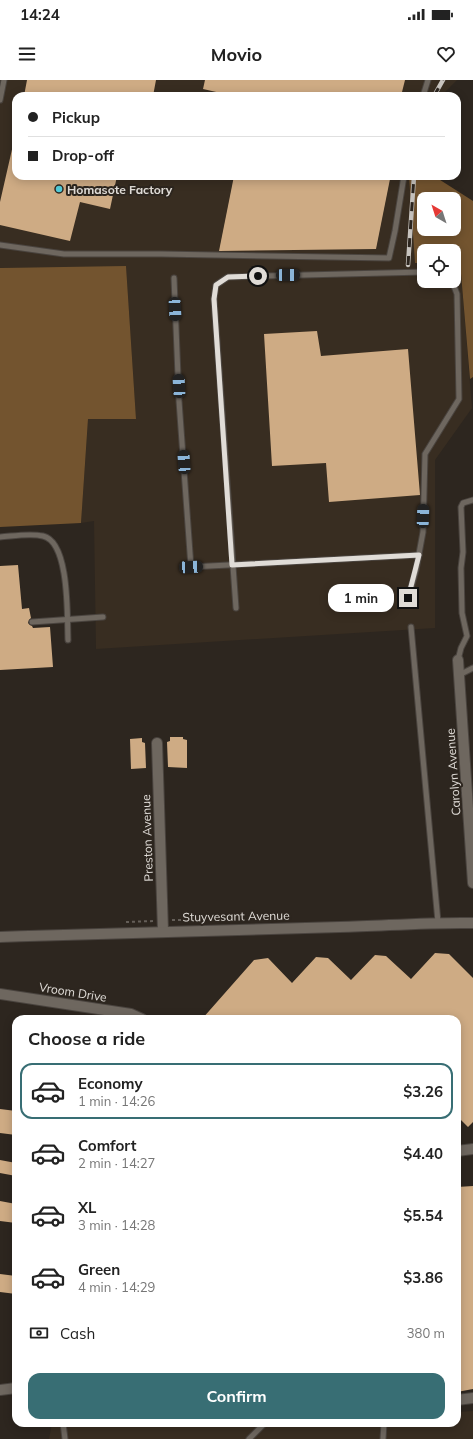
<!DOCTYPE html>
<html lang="en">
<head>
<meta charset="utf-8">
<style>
  :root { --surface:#fff; --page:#f2f2f2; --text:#222; --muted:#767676; --line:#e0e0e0; --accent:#386e74 }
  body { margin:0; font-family:Mulish,sans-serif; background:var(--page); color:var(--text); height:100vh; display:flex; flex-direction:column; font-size:15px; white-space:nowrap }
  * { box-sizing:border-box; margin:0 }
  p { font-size:13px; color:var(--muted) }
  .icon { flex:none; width:22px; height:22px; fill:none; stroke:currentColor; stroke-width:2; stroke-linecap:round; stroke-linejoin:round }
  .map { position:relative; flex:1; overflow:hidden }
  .panel { position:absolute; left:12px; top:935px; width:449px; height:412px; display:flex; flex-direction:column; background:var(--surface); border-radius:12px; box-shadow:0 2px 10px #0003 }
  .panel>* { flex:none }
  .hud { position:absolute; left:12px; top:12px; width:449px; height:88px; border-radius:12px; box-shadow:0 2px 10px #0003; display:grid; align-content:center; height:88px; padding:0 16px; background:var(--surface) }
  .needle { width:26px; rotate:321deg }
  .tools { position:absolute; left:417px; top:112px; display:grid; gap:8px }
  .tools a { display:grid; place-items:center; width:44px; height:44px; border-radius:8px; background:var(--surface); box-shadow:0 2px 10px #0003; font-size:20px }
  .end { position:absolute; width:18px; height:18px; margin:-9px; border:5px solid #e0dcd7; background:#111; box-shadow:0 0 0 2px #111 }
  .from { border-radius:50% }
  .bubble { position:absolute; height:28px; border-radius:12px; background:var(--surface); box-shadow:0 2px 10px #0003; font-size:13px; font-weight:700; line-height:28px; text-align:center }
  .car { position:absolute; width:12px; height:24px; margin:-12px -6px; border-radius:5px; box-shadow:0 0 3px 1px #0007; background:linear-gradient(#222 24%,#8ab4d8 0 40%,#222 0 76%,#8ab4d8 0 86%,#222 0) }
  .hud b { display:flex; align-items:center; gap:14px; height:38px; font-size:15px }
  .hud b+b { border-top:1px solid var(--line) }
  .hud i { width:10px; height:10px; background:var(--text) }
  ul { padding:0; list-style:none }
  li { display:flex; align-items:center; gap:12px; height:56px; margin:0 8px 6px; padding:0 8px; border:2px solid transparent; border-radius:12px }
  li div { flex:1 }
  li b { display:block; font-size:15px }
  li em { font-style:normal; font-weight:700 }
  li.on { border-color:var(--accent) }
  li>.icon { width:36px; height:36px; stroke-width:1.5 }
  h2 { padding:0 16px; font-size:18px; line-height:48px }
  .pay { display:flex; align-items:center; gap:10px; height:44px; padding:0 16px; font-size:15px }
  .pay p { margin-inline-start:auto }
  .primary-button { display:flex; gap:8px; margin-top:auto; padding:8px 16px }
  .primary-button a { flex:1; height:46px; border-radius:12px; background:var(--accent); color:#fff; font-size:16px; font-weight:700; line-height:46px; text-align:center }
  .status { display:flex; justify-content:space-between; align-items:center; height:28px; padding:0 20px; background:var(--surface); direction:ltr }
  .status svg { height:11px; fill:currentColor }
  header { display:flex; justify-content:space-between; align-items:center; height:52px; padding:0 16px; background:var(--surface); font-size:18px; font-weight:700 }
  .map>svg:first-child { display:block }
  .built { fill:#382d21 }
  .forest { fill:#73542f; fill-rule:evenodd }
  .building { fill:#ceab84 }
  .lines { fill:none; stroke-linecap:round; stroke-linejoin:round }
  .service-casing { stroke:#4a443f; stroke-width:7 }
  .minor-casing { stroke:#4a443f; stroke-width:12 }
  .path { stroke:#645e58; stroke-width:2; stroke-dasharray:3 3; stroke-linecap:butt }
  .service { stroke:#6e675f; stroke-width:5 }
  .minor { stroke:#6e675f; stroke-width:10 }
  .rail-casing { stroke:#c8c4bf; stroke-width:4.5 }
  .rail { stroke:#2d261f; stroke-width:3; stroke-dasharray:9; stroke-linecap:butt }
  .route { stroke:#e0dcd7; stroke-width:5 }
  .poi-dot { fill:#52cbd8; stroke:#2d261f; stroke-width:1.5 }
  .labels { text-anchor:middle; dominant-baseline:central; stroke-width:4; stroke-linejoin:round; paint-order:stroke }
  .poi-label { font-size:12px; font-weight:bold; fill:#e0dcd7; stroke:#2d261f; text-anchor:start }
  .street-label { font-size:12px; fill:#e0dcd7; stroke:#2d261f }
</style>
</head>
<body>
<div class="status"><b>14:24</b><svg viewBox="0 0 49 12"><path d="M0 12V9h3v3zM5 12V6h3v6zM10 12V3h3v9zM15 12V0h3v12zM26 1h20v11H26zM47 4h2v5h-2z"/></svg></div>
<header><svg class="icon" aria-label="menu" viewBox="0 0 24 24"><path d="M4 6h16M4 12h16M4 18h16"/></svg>Movio<svg class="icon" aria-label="heart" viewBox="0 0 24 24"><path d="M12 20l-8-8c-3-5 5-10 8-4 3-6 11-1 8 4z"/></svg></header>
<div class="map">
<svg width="473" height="1359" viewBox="0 0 473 1359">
  <rect width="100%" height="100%" fill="#2d261f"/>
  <g class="built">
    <path d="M0,0H457L441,16H16V96H409L415,183H424V201H454V182H460L472,328L435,380V548L96,569L94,441L81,443L88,339H136L126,187L0,188Z"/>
    <path d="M473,1331V1359H49L52,1343H457V1332Z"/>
  </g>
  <g class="forest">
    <path d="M409,96H423L437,98L473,121V297L470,299L460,182H454V171H424V183H415ZM424,119H454V149H424Z"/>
    <path d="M126,186L136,339H88L81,443L0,447V188Z"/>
  </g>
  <g class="building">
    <path d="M27,0H156L153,16H24Z"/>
    <path d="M205,0H405L401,16H234L203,9Z"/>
    <path d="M13,65L16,66V96H117L110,129L80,122L70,161L0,145V122Z"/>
    <path d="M234,96H377L390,99L376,169L219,171Z"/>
    <path d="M317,251L321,276L408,269L420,415L329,422L326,383L272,386L264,254Z"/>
    <path d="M18,485L22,529L29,528L31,538L29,540L28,543L30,545L32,546L33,548L50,547L53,587L0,590V486Z"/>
    <path d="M170,657H183V659L187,660V688L168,687L167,662L170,661Z"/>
    <path d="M142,658V662L145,663L146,688L131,689L130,659Z"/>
    <path d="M435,873L449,874L473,898V1042L468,1047L457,1036V939H202L254,880L268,878L292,903L316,877L328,878L351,900L375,875L386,876L411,899Z"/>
    <path d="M0,1029L16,1031V1055L0,1053Z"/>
    <path d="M0,1080L16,1083V1096L0,1093Z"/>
    <path d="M473,1106V1309L457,1312V1107Z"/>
    <path d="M0,1121L16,1124V1143L0,1141Z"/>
    <path d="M0,1194L16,1196V1214L0,1212Z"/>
  </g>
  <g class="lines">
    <defs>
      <g id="service">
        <path d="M423,16L428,0"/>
        <path d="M0,20L4,0"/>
        <path d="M0,165L64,174H161L389,178L395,151L404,96"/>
        <path d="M174,198L179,321L191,487L419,475"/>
        <path d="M0,457C14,456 30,453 43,456C70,462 67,538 68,560"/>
        <path d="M408,518L416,490L423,452L425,374L459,319L457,214L452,201"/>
        <path d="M236,528L214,219L216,205L228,197L424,192"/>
        <path d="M32,542L103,537"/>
        <path d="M411,547L438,842"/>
        <path d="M458,580L461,568L467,556L462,533L461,488L463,472L461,427L463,423L473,420"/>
        <path d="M459,595L473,588"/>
        <path d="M63,1343L65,1359"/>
        <path d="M249,1359L265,1343"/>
        <path d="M383,1359L384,1343"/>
      </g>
      <g id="minor">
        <path d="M458,580L473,803"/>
        <path d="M157,663L163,851"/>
        <path d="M0,857C113,853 226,851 340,847C384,846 428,842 473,843"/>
        <path d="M0,914L131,934L142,939"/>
        <path d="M457,1071L473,1069"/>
        <path d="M0,1310L16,1308"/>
        <path d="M457,1320L473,1318"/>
      </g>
    </defs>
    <use href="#service" class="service-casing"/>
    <use href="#minor" class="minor-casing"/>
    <g class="path">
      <path d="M172,840H220"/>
      <path d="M126,842L154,841"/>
    </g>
    <use href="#service" class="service"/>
    <use href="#minor" class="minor"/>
    <defs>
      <g id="rail">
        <path d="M434,16L443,0"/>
        <path d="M408,185L414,96"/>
      </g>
    </defs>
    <use href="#rail" class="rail-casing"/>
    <use href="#rail" class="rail"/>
  </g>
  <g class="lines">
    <path class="route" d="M258,196L228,197L216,205L214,219L232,485L419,475L408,518"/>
  </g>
  <circle class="poi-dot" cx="59" cy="109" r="4"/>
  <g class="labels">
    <g class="poi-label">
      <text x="67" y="109">Homasote Factory</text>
    </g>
    <g class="street-label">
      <text transform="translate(453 692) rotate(-94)">Carolyn Avenue</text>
      <text transform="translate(147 758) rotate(-92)">Preston Avenue</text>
      <text transform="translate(236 836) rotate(-1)">Stuyvesant Avenue</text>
      <text transform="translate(73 912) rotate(9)">Vroom Drive</text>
    </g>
  </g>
</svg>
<div class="tools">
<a><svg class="needle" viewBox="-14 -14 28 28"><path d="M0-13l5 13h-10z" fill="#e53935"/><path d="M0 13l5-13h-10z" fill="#767676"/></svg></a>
<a><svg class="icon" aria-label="locate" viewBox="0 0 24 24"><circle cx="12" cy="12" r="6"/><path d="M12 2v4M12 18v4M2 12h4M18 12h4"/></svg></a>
</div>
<i class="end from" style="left:258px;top:196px"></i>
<i class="end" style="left:408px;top:518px"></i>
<div class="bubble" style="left:328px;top:504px;width:66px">1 min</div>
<i class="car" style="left:288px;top:195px;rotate:89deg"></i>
<i class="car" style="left:175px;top:229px;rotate:177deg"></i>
<i class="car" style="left:179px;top:306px;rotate:357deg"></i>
<i class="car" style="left:184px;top:382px;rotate:356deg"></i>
<i class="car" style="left:423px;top:436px;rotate:2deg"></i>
<i class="car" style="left:191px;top:487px;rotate:87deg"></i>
<div class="hud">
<b><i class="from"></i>Pickup</b>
<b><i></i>Drop-off</b>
</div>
<section class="panel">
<h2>Choose a ride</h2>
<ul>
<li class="on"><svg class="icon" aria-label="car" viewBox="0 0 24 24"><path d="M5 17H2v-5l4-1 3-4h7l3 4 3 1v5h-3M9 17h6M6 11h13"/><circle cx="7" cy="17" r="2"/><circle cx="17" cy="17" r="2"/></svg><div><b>Economy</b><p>1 min · 14:26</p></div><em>$3.26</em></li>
<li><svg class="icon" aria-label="car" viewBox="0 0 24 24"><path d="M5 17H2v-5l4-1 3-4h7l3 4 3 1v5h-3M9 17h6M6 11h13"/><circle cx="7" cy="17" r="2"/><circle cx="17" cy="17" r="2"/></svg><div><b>Comfort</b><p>2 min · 14:27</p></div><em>$4.40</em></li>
<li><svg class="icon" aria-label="car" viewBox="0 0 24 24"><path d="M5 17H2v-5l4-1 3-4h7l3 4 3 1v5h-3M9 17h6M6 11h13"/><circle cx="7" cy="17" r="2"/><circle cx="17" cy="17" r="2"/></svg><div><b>XL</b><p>3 min · 14:28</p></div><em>$5.54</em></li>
<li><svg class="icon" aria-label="car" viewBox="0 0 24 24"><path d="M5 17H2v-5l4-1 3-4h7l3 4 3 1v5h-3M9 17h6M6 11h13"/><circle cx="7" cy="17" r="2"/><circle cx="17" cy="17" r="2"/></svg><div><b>Green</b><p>4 min · 14:29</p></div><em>$3.86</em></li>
</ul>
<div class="pay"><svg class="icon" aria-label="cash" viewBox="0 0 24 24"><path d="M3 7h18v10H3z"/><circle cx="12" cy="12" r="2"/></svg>Cash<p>380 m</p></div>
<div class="primary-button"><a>Confirm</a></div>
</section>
</div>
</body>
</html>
